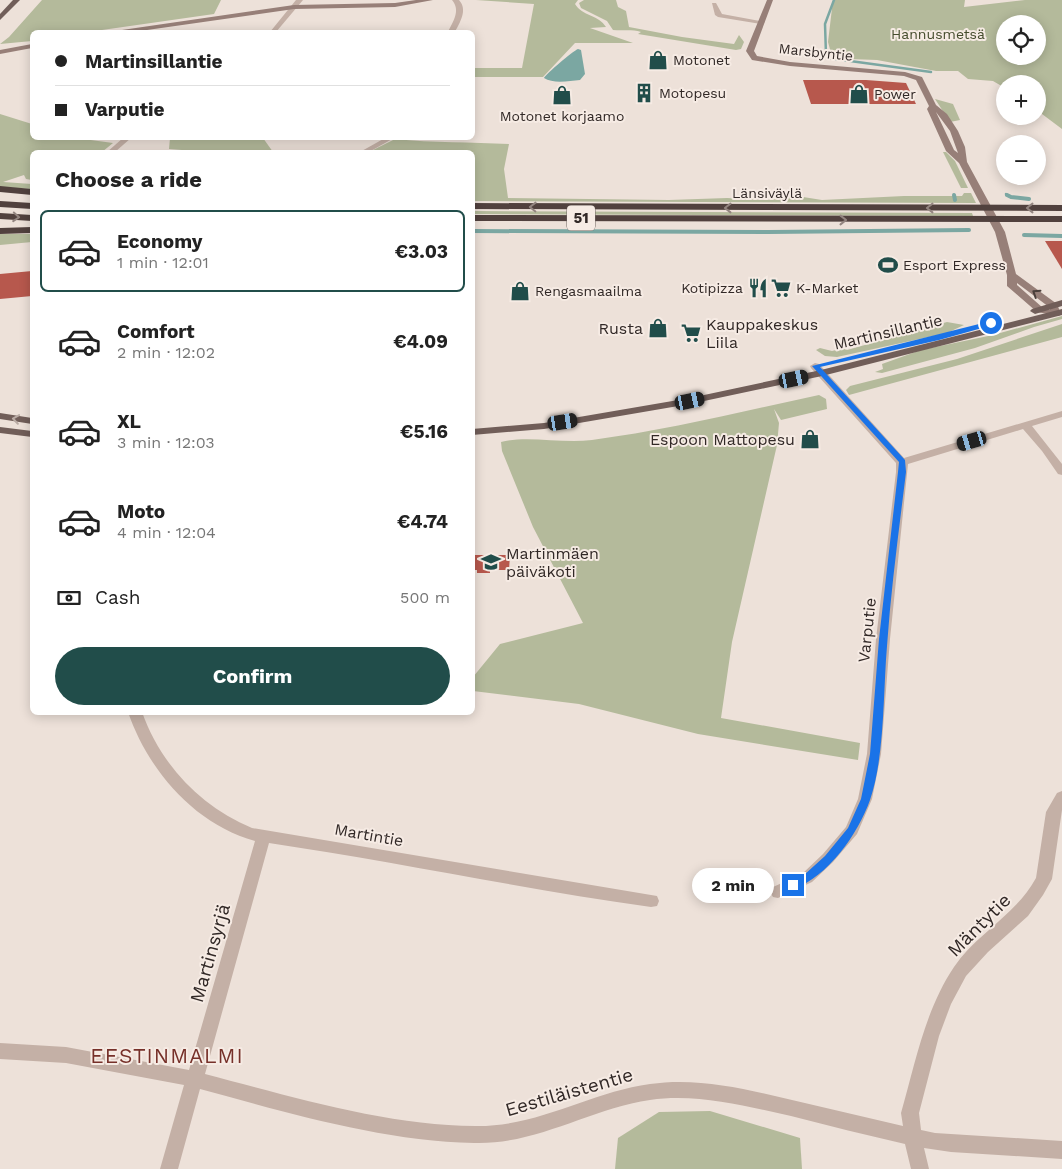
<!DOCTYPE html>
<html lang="en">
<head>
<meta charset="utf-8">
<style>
  :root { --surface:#fff; --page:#f6f6f6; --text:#222; --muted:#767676; --line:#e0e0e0; --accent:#214d4a }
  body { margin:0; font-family:"Work Sans",sans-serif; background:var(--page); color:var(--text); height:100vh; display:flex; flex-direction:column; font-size:19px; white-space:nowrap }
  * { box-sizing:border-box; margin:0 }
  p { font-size:16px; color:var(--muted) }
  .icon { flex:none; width:28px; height:28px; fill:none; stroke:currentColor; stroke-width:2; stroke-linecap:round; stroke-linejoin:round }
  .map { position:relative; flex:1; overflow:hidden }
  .sheet { position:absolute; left:30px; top:150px; width:445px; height:565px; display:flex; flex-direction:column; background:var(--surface); border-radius:8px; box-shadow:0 2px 12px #0003 }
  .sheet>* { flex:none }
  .guide { position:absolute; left:30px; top:30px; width:445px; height:110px; border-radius:8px; box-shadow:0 2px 12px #0003; display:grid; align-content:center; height:110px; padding:0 25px; background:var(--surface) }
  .controls { position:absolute; left:996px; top:15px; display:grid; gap:10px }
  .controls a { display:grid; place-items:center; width:50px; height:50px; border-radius:50%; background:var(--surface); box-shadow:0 2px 12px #0003; font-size:25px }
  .end { position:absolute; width:22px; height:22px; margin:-11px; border:6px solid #1a73e8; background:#fff; box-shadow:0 0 0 2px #fff }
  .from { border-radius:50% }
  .bubble { position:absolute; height:35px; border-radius:18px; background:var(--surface); box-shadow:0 2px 12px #0003; font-size:16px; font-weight:700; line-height:35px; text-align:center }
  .car { position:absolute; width:15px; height:30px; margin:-15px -8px; border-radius:6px; box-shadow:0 0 4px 1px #0007; background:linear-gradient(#222 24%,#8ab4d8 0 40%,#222 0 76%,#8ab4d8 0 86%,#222 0) }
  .guide b { display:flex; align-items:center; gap:18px; height:48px; font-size:19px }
  .guide b+b { border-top:1px solid var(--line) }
  .guide i { width:12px; height:12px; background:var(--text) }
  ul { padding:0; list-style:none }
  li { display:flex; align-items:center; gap:15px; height:82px; margin:0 10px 8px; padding:0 15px; border:2px solid transparent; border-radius:8px }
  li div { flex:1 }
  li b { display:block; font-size:19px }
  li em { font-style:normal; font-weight:700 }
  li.active { border-color:var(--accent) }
  li>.icon { width:45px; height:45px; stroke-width:1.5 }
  h2 { padding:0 25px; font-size:22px; line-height:60px }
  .pay { display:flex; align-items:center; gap:12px; height:55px; padding:0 25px; font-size:19px }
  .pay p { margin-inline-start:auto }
  .primary-button { display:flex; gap:10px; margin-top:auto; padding:10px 25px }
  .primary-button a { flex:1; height:58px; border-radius:30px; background:var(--accent); color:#fff; font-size:20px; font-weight:700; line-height:58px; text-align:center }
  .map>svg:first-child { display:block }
  .green { fill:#b4ba9b; fill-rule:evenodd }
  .water { fill:#7ba7a2 }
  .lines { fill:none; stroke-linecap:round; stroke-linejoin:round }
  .stream-far1 { stroke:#7ba7a2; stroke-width:2.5 }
  .stream { stroke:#7ba7a2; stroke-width:4 }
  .building { fill:#b7584d }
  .street { fill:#c4b0a6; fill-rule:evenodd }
  .secondary { fill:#977f78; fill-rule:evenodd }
  .primary { fill:#715e59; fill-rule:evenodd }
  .highway { fill:#51413e; fill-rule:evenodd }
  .oneway { stroke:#938580 }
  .oneway2 { stroke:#4a3e3a }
  .oneway3 { stroke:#baaca5 }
  .route { fill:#1a73e8 }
  .labels { text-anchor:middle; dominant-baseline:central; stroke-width:4; stroke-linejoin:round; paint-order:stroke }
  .far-park-label { font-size:14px; fill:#454c2d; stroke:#f6ebe4 }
  .far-street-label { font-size:14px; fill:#312826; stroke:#f6ebe4 }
  .far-poi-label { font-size:14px; fill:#312826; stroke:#f6ebe4; text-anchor:start }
  .shield { fill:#f6ebe4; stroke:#6c625f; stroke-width:1 }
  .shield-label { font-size:15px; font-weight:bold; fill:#312826 }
  .poi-label { font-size:16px; fill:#312826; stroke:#f6ebe4; text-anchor:start }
  .street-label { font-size:16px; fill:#312826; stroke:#f6ebe4 }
  .near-street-label { font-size:19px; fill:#312826; stroke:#f6ebe4 }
  .near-neighbourhood-label { font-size:21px; letter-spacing:1px; fill:#763029; stroke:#f6ebe4 }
</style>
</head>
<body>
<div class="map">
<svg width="1062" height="1169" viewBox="0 0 1062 1169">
  <rect width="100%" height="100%" fill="#ede1d9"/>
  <g class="green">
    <path d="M42,0H221L214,14L88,32H32V41L0,44L9,37Z"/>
    <path d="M476,0H578L575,4C582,16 599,15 606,27L590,28L633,43H575L543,77H473V68H522L534,4Z"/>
    <path d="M584,0H616L618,7L626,11L629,27L682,37L734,44L739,35L744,42L741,49L736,50L638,34L641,32C632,29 623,31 613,30L607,21L581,8L579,3Z"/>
    <path d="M833,0H965L964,7L1025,0H1062V129L1038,111V84H1005V88L993,81L968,79L958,71H936L877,60L849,59L831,53L828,42ZM1005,24H1038V56H1005Z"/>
    <path d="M935,99L953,104L960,120L950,122Z"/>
    <path d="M0,114L32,124V138H76L113,143L102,152H32V180L26,179L24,175L3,182L32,184V189L0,187Z"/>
    <path d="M170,138H263L273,152H207L169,149Z"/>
    <path d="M395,139C433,143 471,142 509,144L504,169L508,198L669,200L727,198L764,200L782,199L791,195H803V197L822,200L904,196H962L964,193H971L976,203L473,201L472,152H369Z"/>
    <path d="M943,152H946L955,161L968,188H961Z"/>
    <path d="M473,211L972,213L973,216L473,214Z"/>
    <path d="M0,234H32V242L0,245Z"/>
    <path d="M1062,316V319L1034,327L975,348L882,373L875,372L883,369L882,364L921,350L993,335Z"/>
    <path d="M947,322L964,325L947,333L837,357L825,356L816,350L820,348L832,351L844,348L847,350Z"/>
    <path d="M1062,324V337L849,395L846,390L850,386L957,359Z"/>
    <path d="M819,395L826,399L827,409L781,420L774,409L779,423L777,445L732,642L721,718L860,743L858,760L698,734L579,704L473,691V677L500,644L583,623L533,527L502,451L501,442C528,435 562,444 592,440C668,430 744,411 819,395Z"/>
    <path d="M710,1111L800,1138L802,1169H615L618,1138L659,1112Z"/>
  </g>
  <path class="water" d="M578,49L581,50L585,74L580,80C569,81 553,84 544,78C546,74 573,51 578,49Z"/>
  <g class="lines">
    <g class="stream-far1">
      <path d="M834,0L825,24L826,55L828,58L931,72"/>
      <path d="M1006,194L1009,196"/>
    </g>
    <g class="stream">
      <path d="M954,195L955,200"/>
      <path d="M1007,195L1011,197L1029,199"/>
      <path d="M472,231L769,232L969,230"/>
      <path d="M1024,235L1062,236"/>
    </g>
  </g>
  <g class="building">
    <path d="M803,80H866L906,83L916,104H811Z"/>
    <path d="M1045,241H1062V269Z"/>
    <path d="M32,271V296L0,299V274Z"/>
    <path d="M472,555H510L509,570H490V573H477V570H472Z"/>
  </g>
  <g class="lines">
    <g class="street">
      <path d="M296,0H303L276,32H270Z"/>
      <path d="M452,0H459C468,10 460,22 455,32H448C453,21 461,11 452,0Z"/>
      <path d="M712,3H716L722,14L765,22L761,24L718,17L715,15Z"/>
      <path d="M123,138H131L115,152H107Z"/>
      <path d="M385,138H394L369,152H360Z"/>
      <path d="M815,363L819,364L904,458L1062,411V417L1032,426L1062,464V475L1058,474L1042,451L1023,429L908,464L890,639L881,754L872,799L857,834L833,862L812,882L778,898L773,897L770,892L773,887L802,874L823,854L846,827L858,799L867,754L876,639L896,472V463L811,368L810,366Z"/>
      <path d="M128,712H142C161,765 200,806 252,828L657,896L659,901L657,906L651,907C523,889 397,862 269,843L205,1074C289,1096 388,1126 475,1126C539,1127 590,1092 650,1084C698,1077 746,1089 792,1100C829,1109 866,1117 903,1126L901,1113C915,1064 925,1010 954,967C977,933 1016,915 1036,878L1046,812L1057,793L1062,791V810L1052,879L1043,895L1028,916L988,952L966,976L951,1004L939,1036L919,1113L921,1130L935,1133L1062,1141V1159L951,1152L924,1148L929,1169H911L905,1144C867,1135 829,1126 791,1116C745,1106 697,1093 650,1100C589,1109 537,1145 474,1143C382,1141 289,1113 200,1089L178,1169H160L184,1085L66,1063L0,1059V1043L66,1047L189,1070L255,841C194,824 148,770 128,712Z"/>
    </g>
    <g class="secondary">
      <path d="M416,0H433L395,7L294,9L133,32H118L122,30L294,5L395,3Z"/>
      <path d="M767,0H773L754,51L757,56L790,62L905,72L922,77L936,105L947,114L958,131L965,147L967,162L1005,232L1016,274L1057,304L1061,314L1059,316L1037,312L1007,286V275L995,232L959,163L946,151L927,109L929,106L916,80L904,76L790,66L752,60L746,51ZM936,112L950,131L958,153L954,150ZM1017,283L1049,307L1050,310L1043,308L1017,285Z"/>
      <path d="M32,44V48L0,54V50Z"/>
    </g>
    <g class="primary">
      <path d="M13,0H20L0,20V14Z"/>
      <path d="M1062,300V306L1035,314L1030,311L1032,309Z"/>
      <path d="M1062,309V315L822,376L690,404L544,429L472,435V429L544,423L690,398L821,370Z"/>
      <path d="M0,413L32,418V424L0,419Z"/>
      <path d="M0,427L32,431V437L0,433Z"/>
    </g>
    <g class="highway">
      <path d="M0,186L32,189V195L0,192Z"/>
      <path d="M0,201L32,203V209L0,207Z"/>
      <path d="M472,203L1062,205V211L472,209Z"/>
      <path d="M0,213L32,215V221L0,219Z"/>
      <path d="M472,215L1062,216V222L472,221Z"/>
      <path d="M32,227V233L0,234V228Z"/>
    </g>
  </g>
  <defs><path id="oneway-chevron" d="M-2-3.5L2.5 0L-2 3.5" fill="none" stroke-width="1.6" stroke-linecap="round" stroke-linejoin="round" transform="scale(1.25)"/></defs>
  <g class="oneway">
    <use href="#oneway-chevron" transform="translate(533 207) rotate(-179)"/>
    <use href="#oneway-chevron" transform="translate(728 208) rotate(-180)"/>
    <use href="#oneway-chevron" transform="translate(930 208) rotate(180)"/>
    <use href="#oneway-chevron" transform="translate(1030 208) rotate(180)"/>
    <use href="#oneway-chevron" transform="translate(16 217) rotate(4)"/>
    <use href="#oneway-chevron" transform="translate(843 220)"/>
  </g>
  <use class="oneway2" href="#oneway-chevron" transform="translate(1036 293) rotate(-147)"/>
  <use class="oneway3" href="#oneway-chevron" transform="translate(16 419) rotate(-172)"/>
  <path class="route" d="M991,321L993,322V325L939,340L820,367L905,460L906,472C899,530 891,588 887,646C883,693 885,756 870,800C858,834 828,877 793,889L789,888V882L804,875L825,856L848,828L861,799L870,754L879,639L898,472L899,462L812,366Z"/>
  <defs>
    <symbol id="shop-bare" viewBox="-9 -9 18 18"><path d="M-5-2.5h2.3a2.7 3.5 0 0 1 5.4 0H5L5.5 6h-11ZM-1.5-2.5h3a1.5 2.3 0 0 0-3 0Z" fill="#214d4a" stroke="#f6ebe4" stroke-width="2.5" paint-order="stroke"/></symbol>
    <symbol id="building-bare" viewBox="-9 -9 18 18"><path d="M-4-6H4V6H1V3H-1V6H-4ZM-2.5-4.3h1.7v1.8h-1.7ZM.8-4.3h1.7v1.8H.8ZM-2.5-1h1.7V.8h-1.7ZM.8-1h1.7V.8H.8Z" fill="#214d4a" stroke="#f6ebe4" stroke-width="2.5" paint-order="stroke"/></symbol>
    <symbol id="stadium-bare" viewBox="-9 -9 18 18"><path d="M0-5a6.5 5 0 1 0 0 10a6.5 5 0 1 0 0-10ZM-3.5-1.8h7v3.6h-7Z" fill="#214d4a" stroke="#f6ebe4" stroke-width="2.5" paint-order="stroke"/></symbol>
    <symbol id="restaurant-bare" viewBox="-9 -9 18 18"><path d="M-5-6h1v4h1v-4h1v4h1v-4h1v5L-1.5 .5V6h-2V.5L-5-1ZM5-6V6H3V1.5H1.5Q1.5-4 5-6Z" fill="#214d4a" stroke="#f6ebe4" stroke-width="2.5" paint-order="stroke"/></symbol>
    <symbol id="supermarket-bare" viewBox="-9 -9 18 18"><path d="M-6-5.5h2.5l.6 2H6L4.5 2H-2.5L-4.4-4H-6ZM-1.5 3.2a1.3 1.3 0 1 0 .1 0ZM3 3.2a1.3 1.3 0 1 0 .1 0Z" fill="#214d4a" stroke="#f6ebe4" stroke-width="2.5" paint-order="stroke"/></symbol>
    <symbol id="school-bare" viewBox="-9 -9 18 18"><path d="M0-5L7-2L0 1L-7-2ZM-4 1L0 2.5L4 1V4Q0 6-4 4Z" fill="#214d4a" stroke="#f6ebe4" stroke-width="2.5" paint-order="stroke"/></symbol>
  </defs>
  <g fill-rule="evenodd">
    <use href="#shop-bare" x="644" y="46" width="28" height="28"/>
    <use href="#building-bare" x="630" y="79" width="28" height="28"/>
    <use href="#shop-bare" x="845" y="80" width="28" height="28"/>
    <use href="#shop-bare" x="548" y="81" width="28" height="28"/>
    <use href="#stadium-bare" x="874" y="251" width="28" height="28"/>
    <use href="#restaurant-bare" x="744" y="274" width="28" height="28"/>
    <use href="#supermarket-bare" x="767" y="274" width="28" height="28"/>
    <use href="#shop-bare" x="506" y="277" width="28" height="28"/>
    <use href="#shop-bare" x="644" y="314" width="28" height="28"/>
    <use href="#supermarket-bare" x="677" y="319" width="28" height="28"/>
    <use href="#shop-bare" x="796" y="425" width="28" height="28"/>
    <use href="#school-bare" x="477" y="548" width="28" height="28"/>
  </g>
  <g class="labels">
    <g class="far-park-label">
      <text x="938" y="34">Hannusmetsä</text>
    </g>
    <g class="far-street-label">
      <text transform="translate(816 52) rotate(6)">Marsbyntie</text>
      <text x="767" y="193">Länsiväylä</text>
    </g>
    <g class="far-poi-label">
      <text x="673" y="60">Motonet</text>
      <text x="659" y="93">Motopesu</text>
      <text x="874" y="94">Power</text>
      <text x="562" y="116" text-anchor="middle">Motonet korjaamo</text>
      <text x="903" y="265">Esport Express</text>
      <text x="743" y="288" text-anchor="end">Kotipizza</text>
      <text x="796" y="288">K-Market</text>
      <text x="535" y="291">Rengasmaailma</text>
    </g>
    <rect class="shield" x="567" y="205.5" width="28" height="25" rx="4"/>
    <g class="shield-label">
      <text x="581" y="218">51</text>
    </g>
    <g class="poi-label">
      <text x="706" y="324">Kauppakeskus<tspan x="706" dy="18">Liila</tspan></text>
      <text x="643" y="328" text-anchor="end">Rusta</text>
      <text x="795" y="439" text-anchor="end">Espoon Mattopesu</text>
      <text x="506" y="553">Martinmäen<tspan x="506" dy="18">päiväkoti</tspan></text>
    </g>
    <g class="street-label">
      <text transform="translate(888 332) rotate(-13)">Martinsillantie</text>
      <text transform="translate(867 630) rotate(-84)">Varputie</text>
      <text transform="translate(369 835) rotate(10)">Martintie</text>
    </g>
    <g class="near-street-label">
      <text transform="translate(979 925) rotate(-45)">Mäntytie</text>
      <text transform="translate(210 953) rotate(-74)">Martinsyrjä</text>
      <text transform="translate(569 1092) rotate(-16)">Eestiläistentie</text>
    </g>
    <g class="near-neighbourhood-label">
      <text x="167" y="1055">EESTINMALMI</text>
    </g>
  </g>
</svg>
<div class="controls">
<a><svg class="icon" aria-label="locate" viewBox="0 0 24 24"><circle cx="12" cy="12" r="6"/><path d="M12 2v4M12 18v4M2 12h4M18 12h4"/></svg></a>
<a>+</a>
<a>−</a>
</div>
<i class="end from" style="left:991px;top:323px"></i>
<i class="end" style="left:793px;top:885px"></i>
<div class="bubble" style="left:692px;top:868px;width:82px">2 min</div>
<i class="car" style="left:794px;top:379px;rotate:78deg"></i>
<i class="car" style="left:690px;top:401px;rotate:78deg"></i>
<i class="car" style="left:563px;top:422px;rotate:81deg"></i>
<i class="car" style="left:972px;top:441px;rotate:254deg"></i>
<div class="guide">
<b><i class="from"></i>Martinsillantie</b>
<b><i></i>Varputie</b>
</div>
<section class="sheet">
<h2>Choose a ride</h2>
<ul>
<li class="active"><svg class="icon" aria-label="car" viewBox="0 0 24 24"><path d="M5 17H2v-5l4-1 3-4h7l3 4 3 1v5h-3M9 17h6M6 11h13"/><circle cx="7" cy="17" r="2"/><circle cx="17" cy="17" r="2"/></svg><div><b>Economy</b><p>1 min · 12:01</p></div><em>€3.03</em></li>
<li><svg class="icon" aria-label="car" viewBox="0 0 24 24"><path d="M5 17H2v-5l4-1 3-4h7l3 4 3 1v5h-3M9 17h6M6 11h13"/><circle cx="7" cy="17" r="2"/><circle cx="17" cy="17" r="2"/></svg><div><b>Comfort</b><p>2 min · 12:02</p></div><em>€4.09</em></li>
<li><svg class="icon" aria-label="car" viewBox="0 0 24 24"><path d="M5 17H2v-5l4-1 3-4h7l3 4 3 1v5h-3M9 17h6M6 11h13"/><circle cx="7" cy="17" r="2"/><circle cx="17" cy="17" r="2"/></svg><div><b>XL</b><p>3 min · 12:03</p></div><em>€5.16</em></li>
<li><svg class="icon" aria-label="car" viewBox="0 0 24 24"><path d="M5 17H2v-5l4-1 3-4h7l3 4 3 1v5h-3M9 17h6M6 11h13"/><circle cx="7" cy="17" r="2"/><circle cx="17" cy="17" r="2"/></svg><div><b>Moto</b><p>4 min · 12:04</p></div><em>€4.74</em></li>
</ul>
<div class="pay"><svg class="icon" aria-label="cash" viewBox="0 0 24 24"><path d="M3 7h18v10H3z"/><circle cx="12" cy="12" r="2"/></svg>Cash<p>500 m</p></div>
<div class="primary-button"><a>Confirm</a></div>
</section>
</div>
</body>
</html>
